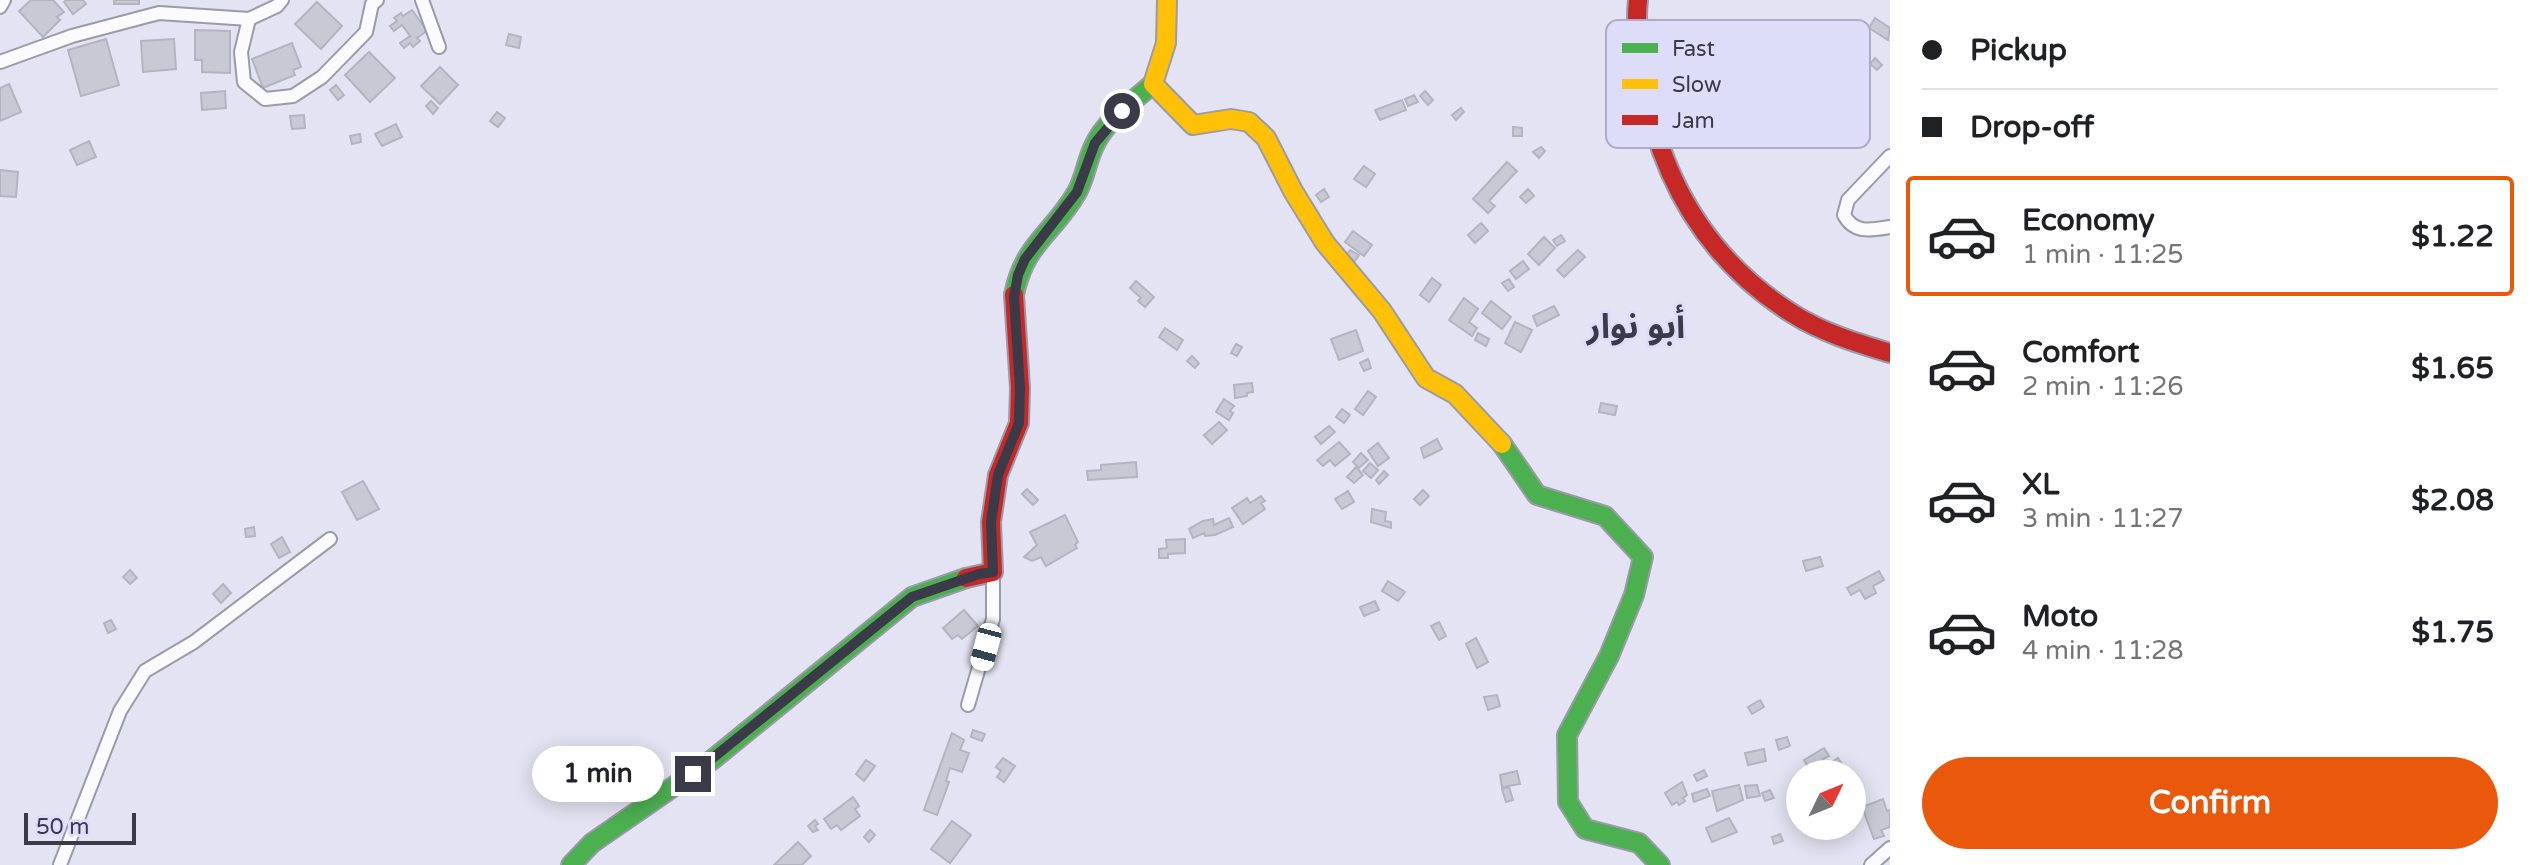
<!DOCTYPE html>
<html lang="en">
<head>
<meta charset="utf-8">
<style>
  :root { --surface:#fff; --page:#f6f6f6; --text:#202124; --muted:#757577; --line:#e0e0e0; --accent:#ea580c }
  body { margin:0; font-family:"Varela Round","Noto Sans Arabic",sans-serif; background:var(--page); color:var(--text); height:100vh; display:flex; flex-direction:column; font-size:30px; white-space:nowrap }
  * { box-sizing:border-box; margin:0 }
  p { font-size:26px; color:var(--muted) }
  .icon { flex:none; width:44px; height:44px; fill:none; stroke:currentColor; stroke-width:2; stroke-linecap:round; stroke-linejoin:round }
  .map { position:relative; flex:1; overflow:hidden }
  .details { display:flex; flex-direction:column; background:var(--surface); width:640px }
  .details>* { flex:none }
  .banner { display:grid; align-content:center; height:176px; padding:0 32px; background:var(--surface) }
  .needle { width:52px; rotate:47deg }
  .fabs { position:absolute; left:1786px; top:760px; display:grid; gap:16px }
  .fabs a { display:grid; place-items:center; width:80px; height:80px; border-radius:50%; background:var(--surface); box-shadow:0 4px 20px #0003; font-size:40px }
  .scale { position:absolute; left:24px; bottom:20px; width:112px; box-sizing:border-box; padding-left:8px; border:4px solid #3b3a48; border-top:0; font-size:22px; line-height:28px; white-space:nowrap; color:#3b3a48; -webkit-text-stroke:6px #deddf9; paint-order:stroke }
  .end { position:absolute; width:36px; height:36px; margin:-18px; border:10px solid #3b3a48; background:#fff; box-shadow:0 0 0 4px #fff }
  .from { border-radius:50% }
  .bubble { position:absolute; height:56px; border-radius:28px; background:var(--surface); box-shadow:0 4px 20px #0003; font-size:26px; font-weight:700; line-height:56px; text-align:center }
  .car { position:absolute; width:24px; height:48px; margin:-24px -12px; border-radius:10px; box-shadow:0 0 6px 2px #0007; background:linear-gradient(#fff 24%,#345 0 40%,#fff 0 76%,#345 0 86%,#fff 0) }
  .banner b { display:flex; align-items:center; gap:28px; height:76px; font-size:30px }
  .banner b+b { border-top:2px solid var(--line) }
  .banner i { width:20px; height:20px; background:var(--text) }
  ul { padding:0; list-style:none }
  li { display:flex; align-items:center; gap:24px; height:120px; margin:0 16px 12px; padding:0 16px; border:4px solid transparent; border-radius:8px }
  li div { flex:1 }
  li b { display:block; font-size:30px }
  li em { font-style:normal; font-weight:700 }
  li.active { border-color:var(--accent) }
  li>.icon { width:72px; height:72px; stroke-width:1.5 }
  .button { display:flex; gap:16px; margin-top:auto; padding:16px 32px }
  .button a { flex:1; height:92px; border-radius:48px; background:var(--accent); color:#fff; font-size:32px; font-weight:700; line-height:92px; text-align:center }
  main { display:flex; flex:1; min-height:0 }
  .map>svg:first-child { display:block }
  .building { fill:#c9c9d6; stroke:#b4b3c0; stroke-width:2 }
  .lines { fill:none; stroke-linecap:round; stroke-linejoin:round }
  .street-casing { stroke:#9b9aa7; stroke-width:16 }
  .fast-casing { stroke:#9b9aa7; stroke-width:22 }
  .slow-casing { stroke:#9b9aa7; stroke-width:22 }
  .jam-casing { stroke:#9b9aa7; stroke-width:22 }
  .street { stroke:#fbfbfd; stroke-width:12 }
  .fast { stroke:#4caf50; stroke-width:18 }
  .slow { stroke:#ffc107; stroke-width:18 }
  .jam { stroke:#c62828; stroke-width:18 }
  .route { stroke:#3b3a48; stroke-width:10 }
  .labels { text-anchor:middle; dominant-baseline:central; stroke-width:6; stroke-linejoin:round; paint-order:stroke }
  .district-label { font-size:34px; font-weight:bold; fill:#3b3a48; stroke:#deddf9 }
  .key { fill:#deddf9; stroke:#adacc4; stroke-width:2 }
  .key-label { font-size:22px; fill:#3b3a48 }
</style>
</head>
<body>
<main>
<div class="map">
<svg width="1890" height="865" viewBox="0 0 1890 865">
  <rect width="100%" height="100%" fill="#e4e3f3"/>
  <g class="building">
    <path d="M31,0H53L64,12L57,17L60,20L43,37L19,11Z"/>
    <path d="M66,0H83L86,4L73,14L64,2Z"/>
    <rect x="114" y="0" width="25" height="4"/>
    <path d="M317,2L342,26L321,49L295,24Z"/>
    <path d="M412,10L427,31L417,38L420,41L413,47L410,43L404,48L400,43L410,36L402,25L394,31L390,26L397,21L394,18L401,13L403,16Z"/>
    <path d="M1875,18L1890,28L1888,40L1869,28Z"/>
    <path d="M195,30L230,31V73L202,72V60H195Z"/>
    <path d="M509,34L521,37L519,48L506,45Z"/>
    <path d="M106,39L119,85L81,96L68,50Z"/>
    <path d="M174,39L176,69L143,72L141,41Z"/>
    <path d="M292,43L301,67L293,70L295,75L263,88L252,59Z"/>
    <path d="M369,52L395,78L370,102L345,75Z"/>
    <path d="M1875,58L1882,65L1877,70L1870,64Z"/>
    <path d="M440,67L458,85L440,104L421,86Z"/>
    <path d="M9,84L21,112L0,121V88Z"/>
    <path d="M336,85L344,95L338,100L330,90Z"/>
    <path d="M225,91L226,108L202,110L201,93Z"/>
    <path d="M1425,91L1433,100L1428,105L1420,96Z"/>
    <path d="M1414,95L1418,102L1408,106L1405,99Z"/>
    <path d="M1402,100L1406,110L1380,120L1375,110Z"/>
    <path d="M431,101L438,108L433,114L426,106Z"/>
    <path d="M1461,108L1464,112L1456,120L1452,115Z"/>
    <path d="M497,112L505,118L498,127L490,121Z"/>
    <path d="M304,115L305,128L292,129L290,116Z"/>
    <path d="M396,124L402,137L382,146L375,134Z"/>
    <path d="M1513,127L1522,128V136H1513Z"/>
    <path d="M360,134L361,142L352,144L350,136Z"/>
    <path d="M89,141L96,157L77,165L70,150Z"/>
    <path d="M1541,147L1545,151L1539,158L1533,152Z"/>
    <path d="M1507,162L1517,171L1489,201L1495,206L1488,213L1473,199Z"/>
    <path d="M1364,166L1375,174L1366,187L1354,179Z"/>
    <path d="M0,170L18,172L16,197L0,196Z"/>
    <path d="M1324,189L1329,197L1321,202L1316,195Z"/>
    <path d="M1528,189L1534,196L1526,203L1520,197Z"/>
    <path d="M1481,223L1488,231L1475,243L1468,235Z"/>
    <path d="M1353,231L1372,245L1364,256L1345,242Z"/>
    <path d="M1561,235L1565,241L1557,246L1553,240Z"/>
    <path d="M1544,237L1555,248L1539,265L1528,254Z"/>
    <path d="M1350,250L1359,255L1355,261L1346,256Z"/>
    <path d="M1578,250L1585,257L1564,277L1557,270Z"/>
    <path d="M1523,261L1529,269L1516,279L1510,271Z"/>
    <path d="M1432,278L1441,285L1429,302L1420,295Z"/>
    <path d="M1509,279L1514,287L1508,291L1502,283Z"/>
    <path d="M1136,281L1154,297L1145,307L1138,301L1141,298L1130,288Z"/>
    <path d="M1464,298L1478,309L1469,322L1477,328L1472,336L1449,320Z"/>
    <path d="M1491,301L1511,317L1502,329L1482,313Z"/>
    <path d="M1554,306L1559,315L1537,326L1533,316Z"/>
    <path d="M1515,322L1532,330L1521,352L1505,343Z"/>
    <path d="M1165,328L1183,340L1177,350L1159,337Z"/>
    <path d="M1356,330L1363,351L1339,360L1331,339Z"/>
    <path d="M1478,333L1489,339L1486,346L1475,340Z"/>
    <path d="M1236,344L1242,347L1237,356L1231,353Z"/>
    <path d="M1192,356L1199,363L1195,368L1187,361Z"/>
    <path d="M1368,359L1371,368L1364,371L1360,363Z"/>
    <path d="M1252,383L1253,392L1247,393V396L1235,398L1234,385Z"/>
    <path d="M1368,391L1376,397L1363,415L1355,409Z"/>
    <path d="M1224,399L1234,406L1230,411L1233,413L1229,420L1216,412Z"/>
    <path d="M1601,403L1617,406L1615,415L1599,412Z"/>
    <path d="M1342,409L1350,415L1344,423L1336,417Z"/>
    <path d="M1219,422L1227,430L1212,444L1204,435Z"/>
    <path d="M1329,426L1335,432L1321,444L1315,437Z"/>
    <path d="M1437,439L1442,449L1424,458L1421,448Z"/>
    <path d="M1339,442L1350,454L1335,466L1330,460L1323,466L1317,460Z"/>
    <path d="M1378,443L1389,458L1378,466L1368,451Z"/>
    <path d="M1361,453L1368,460L1359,468L1353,462Z"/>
    <path d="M1136,462L1137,477L1088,480L1087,471L1101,470V465Z"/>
    <path d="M1370,463L1378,470L1371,478L1363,471Z"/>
    <path d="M1356,467L1363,475L1354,483L1347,477Z"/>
    <path d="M1384,471L1388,475L1379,484L1376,480Z"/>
    <path d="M363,481L379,509L357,520L342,492Z"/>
    <path d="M1027,489L1038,500L1033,505L1022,494Z"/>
    <path d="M1423,490L1429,496L1420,505L1414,499Z"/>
    <path d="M1348,491L1354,502L1342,509L1335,499Z"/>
    <path d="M1261,496L1265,501L1261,503L1265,509L1243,524L1232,508L1247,498L1250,503Z"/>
    <path d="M1372,509L1386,512L1385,521L1391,522V528L1371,522Z"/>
    <path d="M1065,515L1078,542L1075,545L1077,548L1046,566L1041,557L1032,561L1024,557L1037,545L1030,532Z"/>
    <path d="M1229,518L1233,527L1215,535L1205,536L1204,533L1193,538L1189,529L1203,521L1213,519L1214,525Z"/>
    <path d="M254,527L255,536L246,537L245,529Z"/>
    <path d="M282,537L290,552L279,558L271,544Z"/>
    <path d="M1185,539V553L1168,554V558H1159V549L1167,548L1166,540Z"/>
    <path d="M1820,557L1823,566L1806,571L1803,561Z"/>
    <path d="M130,570L137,578L130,584L123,577Z"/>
    <path d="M1879,571L1884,580L1873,586L1876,593L1865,599L1860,590L1851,595L1847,588Z"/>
    <path d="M1388,581L1405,592L1398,601L1382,591Z"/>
    <path d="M223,584L231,593L221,603L213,594Z"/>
    <path d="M1375,601L1379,610L1364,616L1360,607Z"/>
    <path d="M964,610L978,626L962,639L958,635L952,639L943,628Z"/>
    <path d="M111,620L116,629L108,633L104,623Z"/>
    <path d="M1439,622L1446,636L1439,640L1431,626Z"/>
    <path d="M1476,638L1488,662L1477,668L1466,644Z"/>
    <path d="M1497,695L1500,706L1488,710L1484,697Z"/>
    <path d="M1760,700L1764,707L1752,714L1748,707Z"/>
    <path d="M973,730L985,734L982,741L971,737Z"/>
    <path d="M952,733L964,740L960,750L969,753L962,772L950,768L946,781L949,782L937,815L924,810Z"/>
    <path d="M1787,737L1790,746L1779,750L1776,740Z"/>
    <path d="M1824,748L1829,756L1823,759L1825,762L1810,771L1804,760Z"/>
    <path d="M1764,749L1766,761L1748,765L1745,753Z"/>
    <path d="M1003,758L1015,766L1004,782L997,777L1001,771L996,767Z"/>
    <path d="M1838,758L1846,770L1840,774H1821L1819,771Z"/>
    <path d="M866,760L875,766L864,781L856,774Z"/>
    <path d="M1704,770L1707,776L1697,781L1694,775Z"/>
    <path d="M1517,771L1520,784L1502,787L1500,775Z"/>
    <path d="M1682,782L1687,795L1683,798L1685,801L1679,805L1677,802L1672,805L1665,793Z"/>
    <path d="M1739,785L1743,800L1717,811L1712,791Z"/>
    <path d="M1757,785L1760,796L1747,798L1745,786Z"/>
    <path d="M1509,787L1513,800L1506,802L1502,789Z"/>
    <path d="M1707,789L1710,796L1694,802L1692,794Z"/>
    <path d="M1770,790L1774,798L1765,801L1762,793Z"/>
    <path d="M853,797L859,806L855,809L860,816L841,830L837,825L831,829L824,819Z"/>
    <path d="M1794,798L1797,811L1790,812L1787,800Z"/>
    <path d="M1883,799L1887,811L1890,810V827L1881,830L1884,836L1874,839L1862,807Z"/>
    <path d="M1729,818L1737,832L1712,842L1706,828Z"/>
    <path d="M815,820L818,824L815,826L818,830L813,832L808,826Z"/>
    <path d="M952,821L971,835L950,863L931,849Z"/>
    <path d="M870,830L875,835L869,842L864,837Z"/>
    <path d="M1780,834L1783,841L1774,844L1772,837Z"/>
    <path d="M798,842L811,856L802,865H774Z"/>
  </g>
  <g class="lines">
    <defs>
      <g id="street">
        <path d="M422,0L439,47"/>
        <path d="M0,7L4,0"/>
        <path d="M249,19L241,52L244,82L265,99L293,96L322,77L366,32L372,4L377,0"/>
        <path d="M0,62L72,36L159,13L249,19L277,6L282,0"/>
        <path d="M1890,156L1848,200L1844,215C1854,234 1871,230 1890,227"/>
        <path d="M968,705L993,619V572"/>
        <path d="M60,865L120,711L145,671L194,642L330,539"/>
        <path d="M1871,865L1890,848"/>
      </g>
      <g id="fast">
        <path d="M1014,295C1024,243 1054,233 1077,192C1085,178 1087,160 1094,146C1105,121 1133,101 1153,84"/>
        <path d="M1502,444L1537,495L1605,516L1643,557L1634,595L1609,656L1567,735L1568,802L1585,829L1639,843L1660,865"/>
        <path d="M571,865L592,843L712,760L912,597L966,578"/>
      </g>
      <path id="slow" d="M1167,0L1166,43L1153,84L1193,125L1231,119L1249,122L1266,138L1293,191L1325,243L1382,311L1426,378L1455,394L1502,444"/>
      <g id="jam">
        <path d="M1638,0C1635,26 1639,53 1643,79C1660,179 1707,260 1793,314C1823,333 1857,343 1890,353"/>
        <path d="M966,578L993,572L991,522L998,475L1019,423L1020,388L1014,295"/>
      </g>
    </defs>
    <use href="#street" class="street-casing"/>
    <use href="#fast" class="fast-casing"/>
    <use href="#slow" class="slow-casing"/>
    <use href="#jam" class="jam-casing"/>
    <use href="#street" class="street"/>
    <use href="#fast" class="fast"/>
    <use href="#slow" class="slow"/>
    <use href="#jam" class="jam"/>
  </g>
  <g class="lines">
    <path class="route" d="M693,774L912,597L979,574L993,572L991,522L998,475L1019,423L1020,388L1014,297L1018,275L1025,259L1077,192L1095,143L1122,111"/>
  </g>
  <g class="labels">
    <g class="district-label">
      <text x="1636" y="327">أبو نوار</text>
    </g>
  </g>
  <rect x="1606" y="20" width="264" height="128" rx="12" class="key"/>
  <rect x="1622" y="43" width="36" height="10" fill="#4caf50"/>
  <rect x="1622" y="79" width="36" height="10" fill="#ffc107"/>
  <rect x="1622" y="115" width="36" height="10" fill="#c62828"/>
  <g class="key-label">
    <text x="1672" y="56">Fast</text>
    <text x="1672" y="92">Slow</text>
    <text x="1672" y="128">Jam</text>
  </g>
</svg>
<div class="fabs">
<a><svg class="needle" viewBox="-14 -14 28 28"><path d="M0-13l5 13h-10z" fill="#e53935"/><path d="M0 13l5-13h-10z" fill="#757577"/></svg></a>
</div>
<div class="scale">50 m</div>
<i class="end from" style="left:1122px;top:111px"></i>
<i class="end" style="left:693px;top:774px"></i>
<div class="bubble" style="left:532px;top:746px;width:132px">1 min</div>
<i class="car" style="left:986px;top:647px;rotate:195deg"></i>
</div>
<section class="details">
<div class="banner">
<b><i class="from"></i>Pickup</b>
<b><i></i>Drop-off</b>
</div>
<ul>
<li class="active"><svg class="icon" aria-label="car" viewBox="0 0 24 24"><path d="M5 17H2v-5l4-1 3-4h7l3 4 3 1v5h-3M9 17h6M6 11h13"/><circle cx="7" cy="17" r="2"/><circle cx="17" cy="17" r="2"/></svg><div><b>Economy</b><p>1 min · 11:25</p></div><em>$1.22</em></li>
<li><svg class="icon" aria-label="car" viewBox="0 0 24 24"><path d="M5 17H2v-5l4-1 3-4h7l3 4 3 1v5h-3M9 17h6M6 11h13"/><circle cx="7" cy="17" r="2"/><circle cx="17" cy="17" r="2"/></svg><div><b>Comfort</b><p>2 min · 11:26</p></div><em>$1.65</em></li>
<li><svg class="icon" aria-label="car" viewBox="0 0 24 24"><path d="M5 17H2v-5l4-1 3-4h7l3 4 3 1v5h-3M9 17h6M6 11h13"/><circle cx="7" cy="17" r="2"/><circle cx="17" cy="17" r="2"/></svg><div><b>XL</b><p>3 min · 11:27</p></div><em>$2.08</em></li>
<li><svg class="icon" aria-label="car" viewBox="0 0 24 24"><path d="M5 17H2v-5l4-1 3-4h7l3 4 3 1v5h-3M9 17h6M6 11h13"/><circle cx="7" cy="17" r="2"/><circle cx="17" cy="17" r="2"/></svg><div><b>Moto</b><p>4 min · 11:28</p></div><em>$1.75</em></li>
</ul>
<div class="button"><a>Confirm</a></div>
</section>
</main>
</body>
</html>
